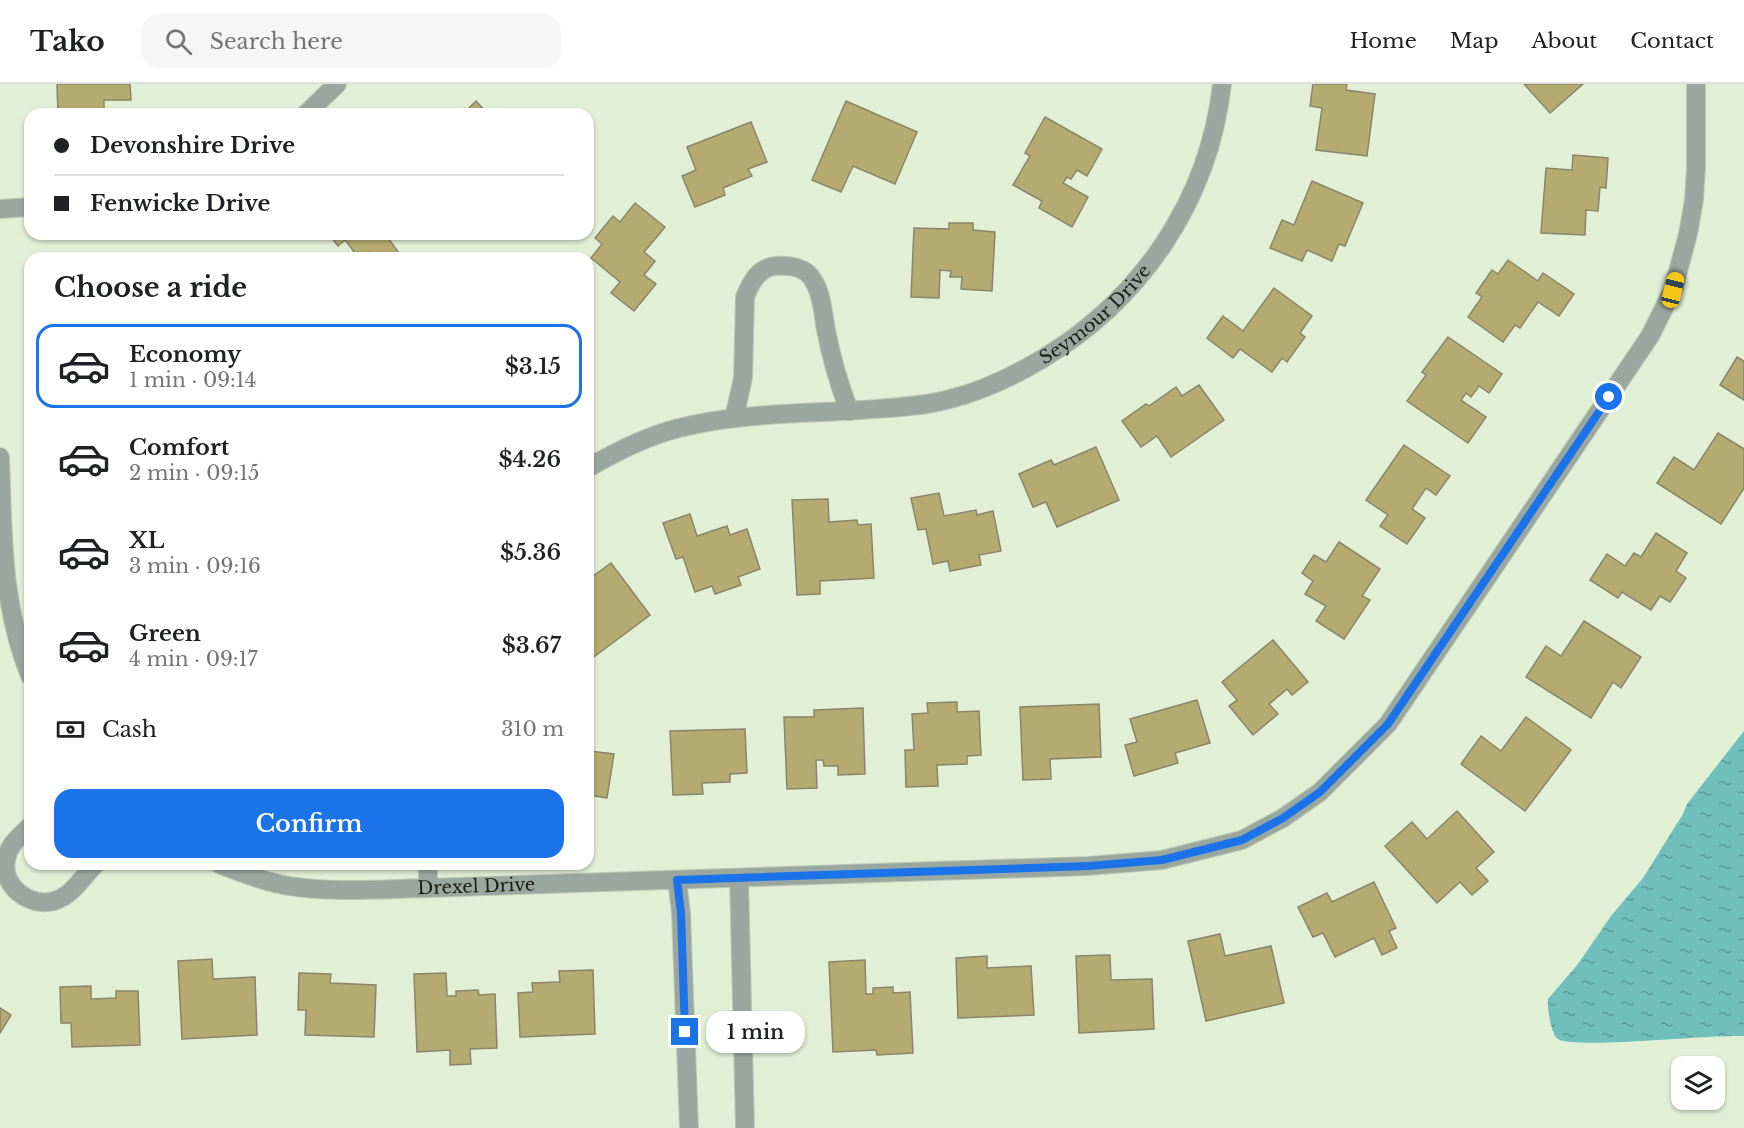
<!DOCTYPE html>
<html lang="en">
<head>
<meta charset="utf-8">
<style>
  :root { --surface:#fff; --page:#f6f6f6; --text:#202124; --muted:#757577; --line:#e0e0e0; --accent:#1a73e8 }
  body { margin:0; font-family:"Libre Baskerville",serif; background:var(--page); color:var(--text); height:100vh; display:flex; flex-direction:column; font-size:22px; white-space:nowrap }
  * { box-sizing:border-box; margin:0 }
  p { font-size:20px; color:var(--muted) }
  .icon { flex:none; width:33px; height:33px; fill:none; stroke:currentColor; stroke-width:2; stroke-linecap:round; stroke-linejoin:round }
  .map { position:relative; flex:1; overflow:hidden }
  .side { position:absolute; left:24px; top:168px; width:570px; height:618px; display:flex; flex-direction:column; background:var(--surface); border-radius:18px; box-shadow:0 2px 4px #0004 }
  .side>* { flex:none }
  .banner { position:absolute; left:24px; top:24px; width:570px; height:132px; border-radius:18px; box-shadow:0 2px 4px #0004; display:grid; align-content:center; height:132px; padding:0 30px; background:var(--surface) }
  .controls { position:absolute; left:1671px; top:972px; display:grid; gap:12px }
  .controls a { display:grid; place-items:center; width:54px; height:54px; border-radius:12px; background:var(--surface); box-shadow:0 2px 4px #0004; font-size:30px }
  .end { position:absolute; width:27px; height:27px; margin:-14px; border:8px solid #1a73e8; background:#fff; box-shadow:0 0 0 3px #fff }
  .from { border-radius:50% }
  .bubble { position:absolute; height:42px; border-radius:18px; background:var(--surface); box-shadow:0 2px 4px #0004; font-size:20px; font-weight:600; line-height:42px; text-align:center }
  .car { position:absolute; width:18px; height:36px; margin:-18px -9px; border-radius:8px; box-shadow:0 0 4px 2px #0007; background:linear-gradient(#f5c518 24%,#345 0 40%,#f5c518 0 76%,#345 0 86%,#f5c518 0) }
  .banner b { display:flex; align-items:center; gap:21px; height:57px; font-size:22px }
  .banner b+b { border-top:2px solid var(--line) }
  .banner i { width:15px; height:15px; background:var(--text) }
  ul { padding:0; list-style:none }
  li { display:flex; align-items:center; gap:18px; height:84px; margin:0 12px 9px; padding:0 18px; border:3px solid transparent; border-radius:18px }
  li div { flex:1 }
  li b { display:block; font-size:22px }
  li em { font-style:normal; font-weight:600 }
  li.on { border-color:var(--accent) }
  li>.icon { width:54px; height:54px; stroke-width:1.5 }
  h2 { padding:0 30px; font-size:27px; line-height:72px }
  .pay { display:flex; align-items:center; gap:15px; height:66px; padding:0 30px; font-size:22px }
  .pay p { margin-inline-start:auto }
  .primary-button { display:flex; gap:12px; margin-top:auto; padding:12px 30px }
  .primary-button a { flex:1; height:69px; border-radius:18px; background:var(--accent); color:#fff; font-size:24px; font-weight:600; line-height:69px; text-align:center }
  header { display:flex; align-items:center; gap:36px; box-sizing:border-box; height:84px; padding:0 30px; background:var(--surface); border-bottom:2px solid var(--line) }
  header strong { font-size:28px }
  nav { display:flex; gap:33px; margin-inline-start:auto; font-size:21px }
  .search { width:420px; height:54px; background:var(--page); display:flex; align-items:center; gap:15px; box-sizing:border-box; padding:0 21px; border-radius:18px; color:var(--muted); font-size:22px }
  .map>svg:first-child { display:block }
  .water { fill:url(#water-ripples) }
  .building { fill:#b5ab71; stroke:#89856a; stroke-width:1.5 }
  .lines { fill:none; stroke-linecap:round; stroke-linejoin:round }
  .minor-casing { stroke:#bdc9b2; stroke-width:20 }
  .minor { stroke:#9aa7a0; stroke-width:18 }
  .route { stroke:#1a73e8; stroke-width:8 }
  .labels { text-anchor:middle; dominant-baseline:central; stroke-width:4.5; stroke-linejoin:round; paint-order:stroke }
  .street-label { font-size:18px; fill:#191e15; stroke:#eefde2 }
</style>
</head>
<body>
<header>
<strong>Tako</strong>
<div class="search"><svg class="icon" aria-label="search" viewBox="0 0 24 24"><circle cx="10" cy="10" r="6"/><path d="M15 15l6 6"/></svg>Search here</div>
<nav><a>Home</a><a>Map</a><a>About</a><a>Contact</a></nav>
</header>
<div class="map">
<svg width="1744" height="1044" viewBox="0 0 1744 1044">
  <defs>
    <pattern id="water-ripples" width="26" height="14" patternUnits="userSpaceOnUse" patternTransform="scale(1.5)"><rect width="26" height="14" fill="#70bfbd"/><path d="M2 4q2-2 4 0t4 0M15 11q2-2 4 0t4 0" fill="none" stroke="#5b9b98"/></pattern>
  </defs>
  <rect width="100%" height="100%" fill="#e1efd5"/>
  <path class="water" d="M1744,647V952C1732,952 1719,952 1707,953C1683,954 1571,964 1558,955C1551,951 1547,924 1548,915L1578,880L1611,832L1643,794L1683,730L1687,720Z"/>
  <g class="building">
    <path d="M57,0H130L131,16H104V27H86V30H58Z"/>
    <path d="M1313,0H1347L1346,6L1375,10L1367,72L1316,66L1322,24L1310,22Z"/>
    <path d="M1524,0H1583L1550,29Z"/>
    <path d="M476,17L488,30H463Z"/>
    <path d="M846,17L917,48L895,100L853,82L841,108L812,96Z"/>
    <path d="M1045,33L1102,65L1087,92L1077,86L1071,95L1067,93L1063,99L1088,113L1072,143L1039,124L1042,117L1013,101L1030,72L1025,69Z"/>
    <path d="M751,38L767,78L748,85L752,92L723,104L725,111L695,123L682,92L696,86L687,63Z"/>
    <path d="M1573,71L1608,74L1606,104L1600,103L1598,127L1586,126L1585,151L1541,149L1546,84L1572,86Z"/>
    <path d="M1312,97L1363,119L1345,162L1339,160L1332,177L1307,166L1302,177L1270,164L1282,136L1294,141Z"/>
    <path d="M635,119L665,143L644,168L655,177L644,191L656,200L634,227L611,209L620,198L591,174L602,160L595,154L613,132L620,138Z"/>
    <path d="M949,139H973V146L995,148L992,207L961,205L962,193H950L951,187L940,186L939,214L911,213L914,144L949,145Z"/>
    <path d="M329,150H393L388,154L399,169L392,174H373L369,168L359,174L345,156L338,162Z"/>
    <path d="M1508,176L1538,197L1543,189L1574,210L1559,232L1538,218L1520,244L1515,241L1503,258L1468,233L1482,213L1476,209L1492,186L1498,190Z"/>
    <path d="M1274,204L1312,232L1300,249L1305,253L1287,278L1282,274L1272,288L1240,265L1233,274L1207,254L1223,232L1243,247Z"/>
    <path d="M1448,253L1502,290L1489,309L1479,302L1471,313L1466,309L1461,316L1486,333L1468,359L1407,317L1426,291L1422,288Z"/>
    <path d="M1737,273L1744,277V316L1720,301Z"/>
    <path d="M1199,301L1224,336L1171,373L1157,352L1141,363L1122,337L1146,320L1149,322L1176,303L1182,312Z"/>
    <path d="M1718,349L1744,365V404L1721,440L1657,399L1674,373L1694,386Z"/>
    <path d="M1404,361L1450,392L1436,411L1426,404L1412,425L1425,434L1407,460L1380,442L1388,431L1366,416Z"/>
    <path d="M1096,363L1119,416L1057,443L1046,418L1033,423L1019,390L1051,376L1054,381Z"/>
    <path d="M939,409L944,432L976,426L977,431L993,427L1001,467L979,471L981,481L950,487L948,477L933,480L926,445L918,446L911,414Z"/>
    <path d="M828,415L829,438L857,436L858,441L871,440L874,494L820,497V510L797,511L792,416Z"/>
    <path d="M690,430L697,452L727,442L730,451L747,445L760,485L738,493L741,501L715,510L712,502L695,508L683,473L676,475L663,439Z"/>
    <path d="M1656,449L1687,469L1676,487L1686,494L1670,518L1660,512L1651,526L1622,508L1618,514L1590,496L1607,470L1625,482L1634,469L1641,473Z"/>
    <path d="M1339,458L1380,485L1362,512L1370,516L1344,555L1316,537L1326,522L1305,510L1313,497L1302,489L1314,471L1326,478Z"/>
    <path d="M611,479L650,531L591,575L588,571V506L590,504L588,501V496Z"/>
    <path d="M1584,537L1641,573L1621,604L1613,598L1591,634L1526,593L1546,562L1561,572Z"/>
    <path d="M1273,556L1308,598L1292,611L1287,605L1269,620L1278,630L1253,651L1229,622L1237,616L1222,598Z"/>
    <path d="M1197,616L1210,659L1175,669L1178,679L1134,692L1125,661L1137,658L1130,635Z"/>
    <path d="M957,618V628L979,627L981,671L967,672V680L937,681L938,702L906,703L905,666H914L912,630L928,629L927,619Z"/>
    <path d="M1099,620L1101,673L1050,675L1051,695L1023,696L1020,623Z"/>
    <path d="M863,624L865,690L838,691V682H824L823,676H816L817,704L787,705L784,633H814V626Z"/>
    <path d="M1526,633L1571,666L1525,727L1461,680L1481,652L1501,667Z"/>
    <path d="M745,645L747,689L730,690V698L702,699L703,710L673,711L670,647Z"/>
    <path d="M588,660H591L590,667L614,670L607,714L588,711Z"/>
    <path d="M1457,727L1494,768L1476,784L1488,797L1472,811L1460,798L1437,819L1385,762L1412,738L1427,755Z"/>
    <path d="M1374,798L1396,844L1389,847L1397,864L1382,871L1374,854L1335,873L1323,849L1313,853L1298,823L1327,809L1332,818Z"/>
    <path d="M1220,850L1225,872L1271,862L1284,919L1206,937L1188,857Z"/>
    <path d="M1110,871L1111,896L1152,895L1154,945L1079,949L1076,872Z"/>
    <path d="M987,872V884L1031,882L1034,931L958,934L956,874Z"/>
    <path d="M212,875L213,895L255,893L257,951L182,955L178,877Z"/>
    <path d="M865,876L866,910H873V904L893,903V909L910,908L913,969L877,971L876,966L833,968L829,878Z"/>
    <path d="M593,886L595,950L520,953L518,909L533,908L532,899L560,898L559,887Z"/>
    <path d="M299,889L331,890L330,899L376,901L374,953L305,951L306,926H298Z"/>
    <path d="M446,889L447,912H456V907L478,906L479,911L495,910L497,964L470,965L471,980L450,981V966L417,968L414,890Z"/>
    <path d="M91,902V915L116,914V907H138L140,961L72,963L71,939H61L60,903Z"/>
    <path d="M0,924L11,931L0,949Z"/>
  </g>
  <g class="lines">
    <defs>
      <g id="minor">
        <path d="M306,30L337,0"/>
        <path d="M0,125L30,123"/>
        <path d="M734,334L743,294L745,213C751,198 759,183 776,182C789,181 806,183 813,196C822,210 823,230 826,246C831,273 839,300 849,327"/>
        <path d="M0,373C3,449 1,520 30,592"/>
        <path id="s1" d="M588,384C617,367 647,352 679,344C738,329 800,330 860,326C888,324 918,323 946,316C980,308 1012,293 1042,275C1142,215 1209,116 1222,0"/>
        <path d="M30,742C20,752 8,761 6,776C1,802 30,824 54,817C72,812 83,792 96,780"/>
        <path id="s2" d="M219,780C241,789 265,798 289,802C335,809 382,805 428,804L1088,782L1162,776L1242,756L1283,734L1320,708L1388,640L1650,252L1673,206L1688,150L1694,116L1696,84V0"/>
        <path d="M428,780V804"/>
        <path d="M739,794L745,1044"/>
        <path d="M677,796L681,829L689,1044"/>
      </g>
    </defs>
    <use href="#minor" class="minor-casing"/>
    <use href="#minor" class="minor"/>
  </g>
  <g class="lines">
    <path class="route" d="M685,948L681,829L677,796L1088,782L1162,776L1242,756L1283,734L1320,708L1388,640L1609,313"/>
  </g>
  <g class="labels">
    <g class="street-label">
      <text stroke="none"><textPath href="#s1" startOffset="543">Seymour Drive</textPath></text>
      <text stroke="none"><textPath href="#s2" startOffset="261">Drexel Drive</textPath></text>
    </g>
  </g>
</svg>
<div class="controls">
<a><svg class="icon" aria-label="layers" viewBox="0 0 24 24"><path d="M12 4l9 5-9 5-9-5zM3 14l9 5 9-5"/></svg></a>
</div>
<i class="end from" style="left:1609px;top:313px"></i>
<i class="end" style="left:685px;top:948px"></i>
<div class="bubble" style="left:706px;top:927px;width:99px">1 min</div>
<i class="car" style="left:1673px;top:206px;rotate:14deg"></i>
<div class="banner">
<b><i class="from"></i>Devonshire Drive</b>
<b><i></i>Fenwicke Drive</b>
</div>
<section class="side">
<h2>Choose a ride</h2>
<ul>
<li class="on"><svg class="icon" aria-label="car" viewBox="0 0 24 24"><path d="M5 17H2v-5l4-1 3-4h7l3 4 3 1v5h-3M9 17h6M6 11h13"/><circle cx="7" cy="17" r="2"/><circle cx="17" cy="17" r="2"/></svg><div><b>Economy</b><p>1 min · 09:14</p></div><em>$3.15</em></li>
<li><svg class="icon" aria-label="car" viewBox="0 0 24 24"><path d="M5 17H2v-5l4-1 3-4h7l3 4 3 1v5h-3M9 17h6M6 11h13"/><circle cx="7" cy="17" r="2"/><circle cx="17" cy="17" r="2"/></svg><div><b>Comfort</b><p>2 min · 09:15</p></div><em>$4.26</em></li>
<li><svg class="icon" aria-label="car" viewBox="0 0 24 24"><path d="M5 17H2v-5l4-1 3-4h7l3 4 3 1v5h-3M9 17h6M6 11h13"/><circle cx="7" cy="17" r="2"/><circle cx="17" cy="17" r="2"/></svg><div><b>XL</b><p>3 min · 09:16</p></div><em>$5.36</em></li>
<li><svg class="icon" aria-label="car" viewBox="0 0 24 24"><path d="M5 17H2v-5l4-1 3-4h7l3 4 3 1v5h-3M9 17h6M6 11h13"/><circle cx="7" cy="17" r="2"/><circle cx="17" cy="17" r="2"/></svg><div><b>Green</b><p>4 min · 09:17</p></div><em>$3.67</em></li>
</ul>
<div class="pay"><svg class="icon" aria-label="cash" viewBox="0 0 24 24"><path d="M3 7h18v10H3z"/><circle cx="12" cy="12" r="2"/></svg>Cash<p>310 m</p></div>
<div class="primary-button"><a>Confirm</a></div>
</section>
</div>
</body>
</html>
